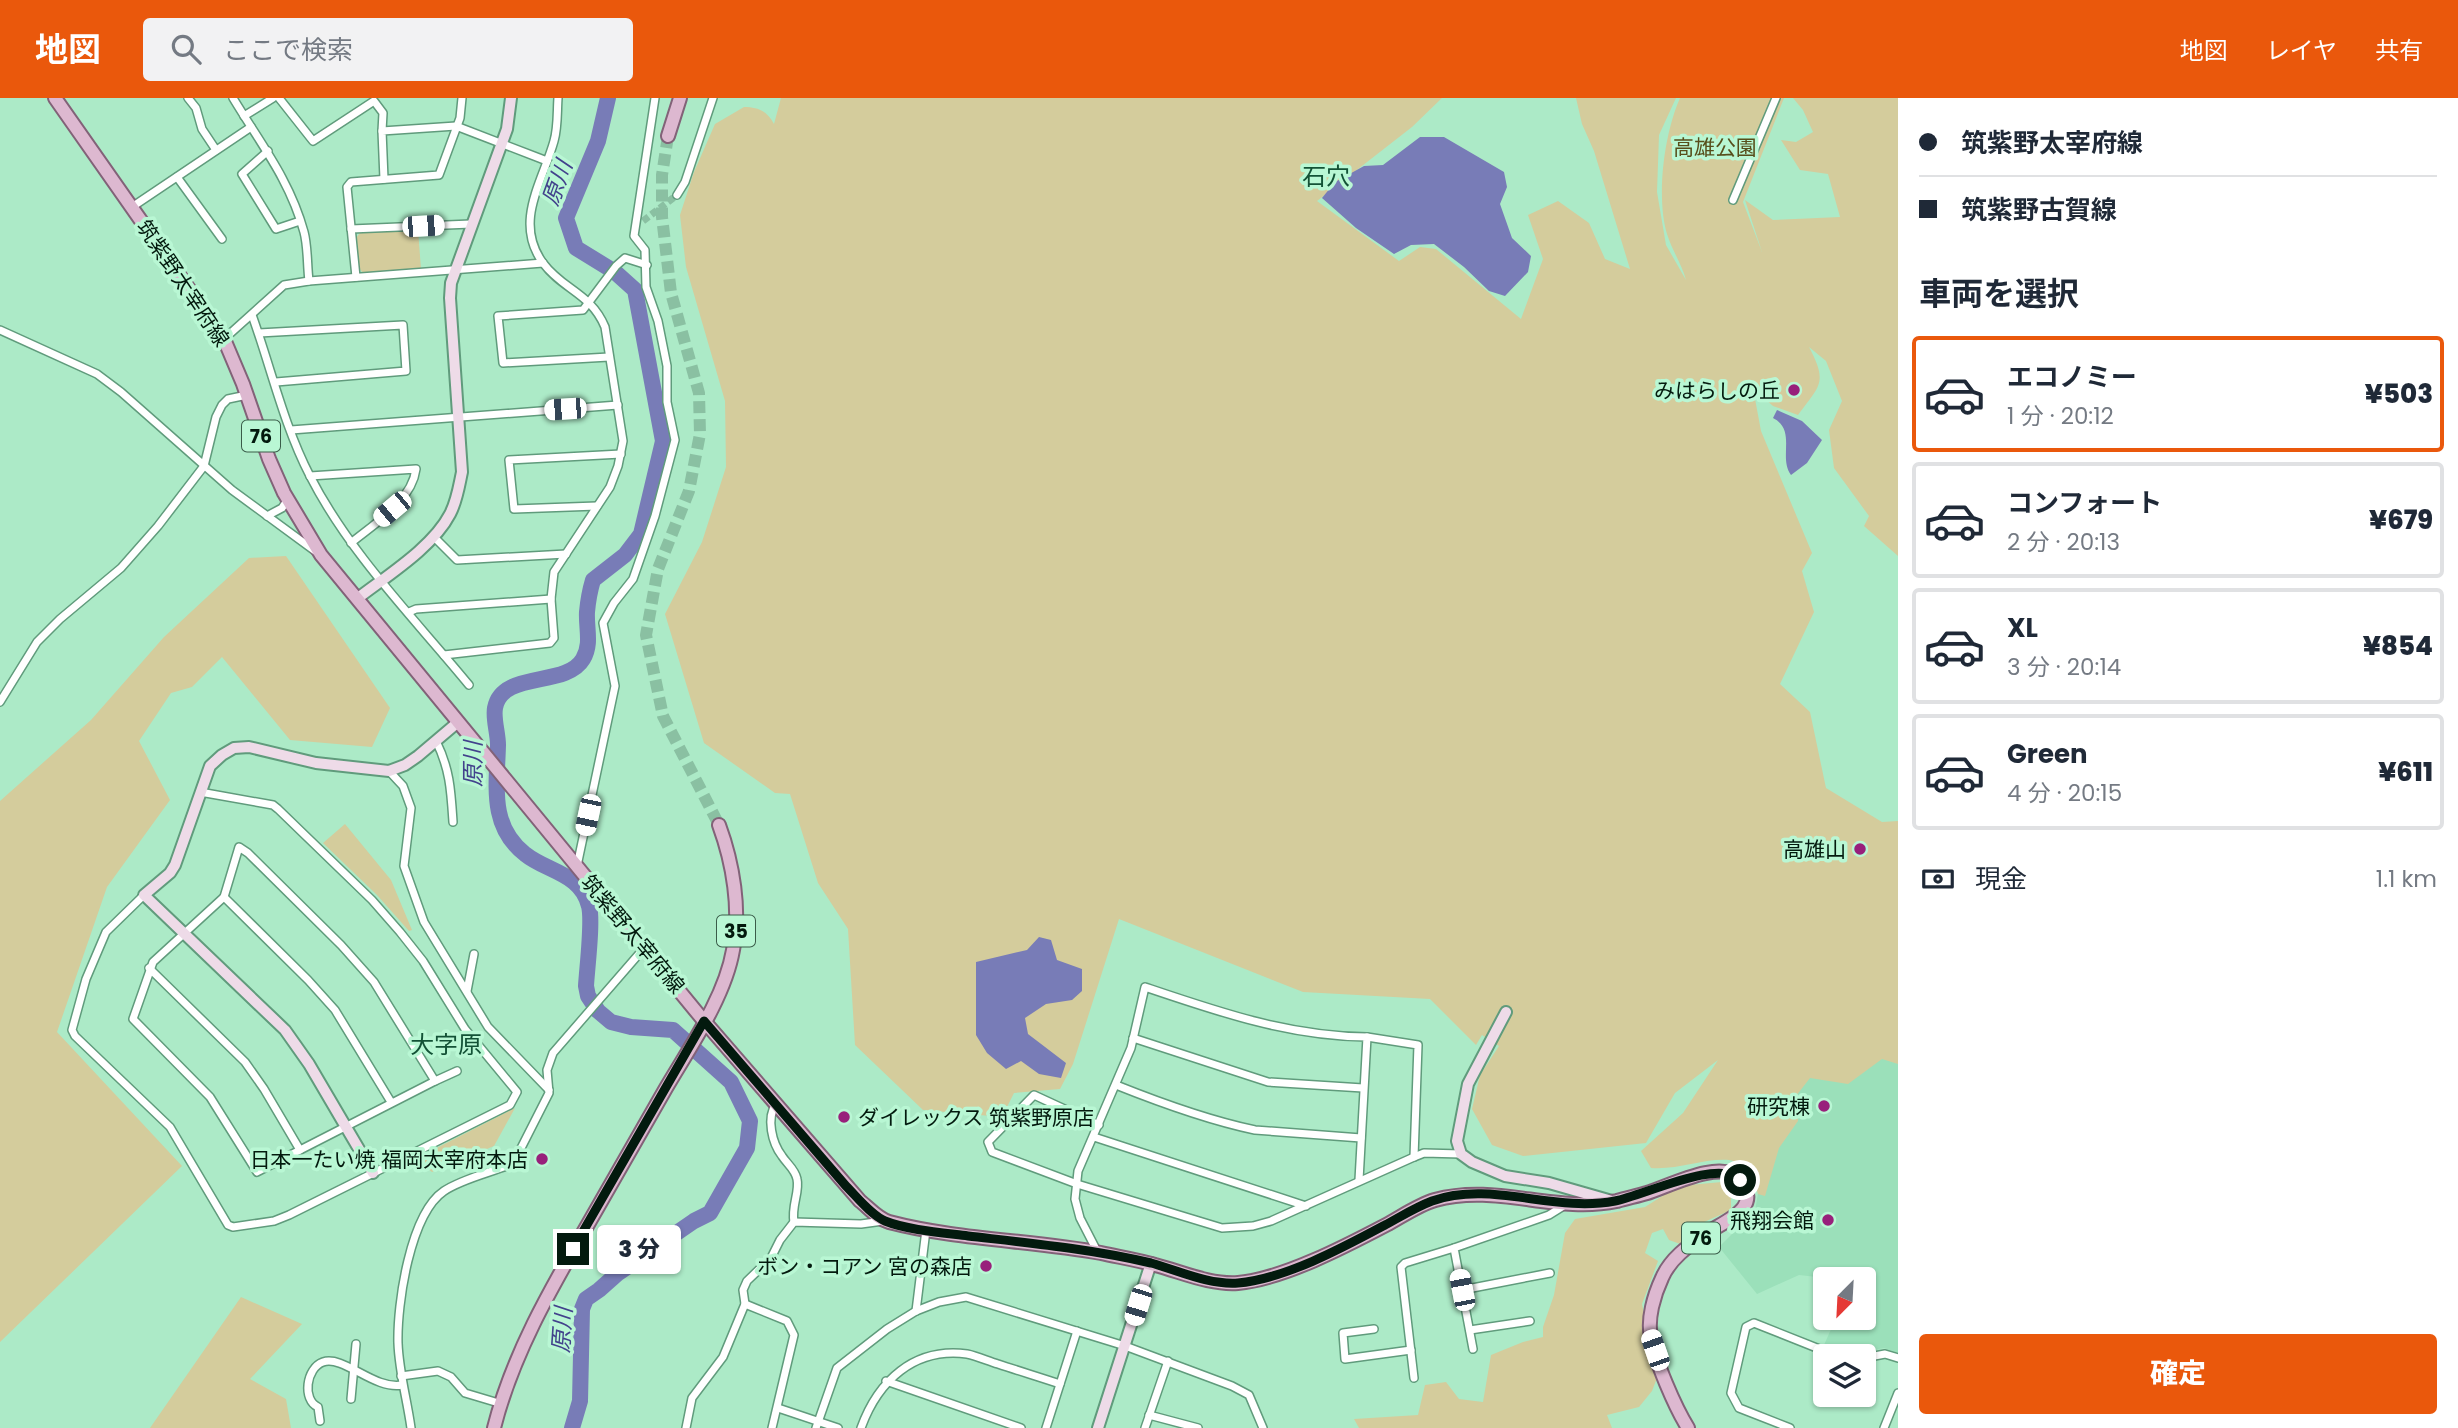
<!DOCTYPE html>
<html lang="ja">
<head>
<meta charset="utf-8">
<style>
  :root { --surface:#fff; --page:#f2f2f3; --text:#1f2937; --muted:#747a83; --line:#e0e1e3; --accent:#ea580c }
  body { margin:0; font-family:Poppins,"Noto Sans JP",sans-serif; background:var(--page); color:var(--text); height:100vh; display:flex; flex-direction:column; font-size:26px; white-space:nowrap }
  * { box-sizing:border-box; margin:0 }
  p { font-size:23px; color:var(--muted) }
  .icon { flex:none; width:38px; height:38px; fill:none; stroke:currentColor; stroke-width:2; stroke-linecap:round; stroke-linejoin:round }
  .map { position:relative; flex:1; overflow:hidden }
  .side { display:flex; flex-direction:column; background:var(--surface); width:560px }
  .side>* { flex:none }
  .guide { display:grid; align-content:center; height:154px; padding:0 21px; background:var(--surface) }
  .needle { width:46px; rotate:204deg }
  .controls { position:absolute; left:1813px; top:1169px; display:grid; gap:14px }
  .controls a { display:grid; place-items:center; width:63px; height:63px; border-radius:7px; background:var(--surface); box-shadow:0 2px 5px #0004; font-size:35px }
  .end { position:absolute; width:32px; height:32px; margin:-16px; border:9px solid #031a0e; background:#fff; box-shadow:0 0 0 4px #fff }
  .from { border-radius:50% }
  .bubble { position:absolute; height:49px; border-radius:7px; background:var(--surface); box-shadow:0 2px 5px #0004; font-size:23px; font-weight:800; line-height:49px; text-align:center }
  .car { position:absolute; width:21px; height:42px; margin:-21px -10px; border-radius:9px; box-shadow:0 0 5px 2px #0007; background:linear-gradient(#fff 24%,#345 0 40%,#fff 0 76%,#345 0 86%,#fff 0) }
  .guide b { display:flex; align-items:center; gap:24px; height:66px; font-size:26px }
  .guide b+b { border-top:2px solid var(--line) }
  .guide i { width:18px; height:18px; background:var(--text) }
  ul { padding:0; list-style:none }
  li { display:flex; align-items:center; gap:21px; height:116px; margin:0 14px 10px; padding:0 7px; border:4px solid var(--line); border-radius:7px }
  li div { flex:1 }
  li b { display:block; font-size:26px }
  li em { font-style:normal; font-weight:800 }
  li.active { border-color:var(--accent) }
  li>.icon { width:63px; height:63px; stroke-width:1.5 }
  h2 { padding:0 21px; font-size:32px; line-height:84px }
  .pay { display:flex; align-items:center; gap:18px; height:77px; padding:0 21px; font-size:26px }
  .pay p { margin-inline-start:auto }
  .primary-button { display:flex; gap:14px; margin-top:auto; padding:14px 21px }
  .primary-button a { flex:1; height:80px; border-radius:7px; background:var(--accent); color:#fff; font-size:28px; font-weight:800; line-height:80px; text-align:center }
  header { display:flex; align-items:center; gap:42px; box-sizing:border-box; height:98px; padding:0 35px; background:var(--accent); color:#fff }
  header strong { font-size:33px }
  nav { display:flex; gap:38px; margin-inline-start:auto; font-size:24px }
  .search { width:490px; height:63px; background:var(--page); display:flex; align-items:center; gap:18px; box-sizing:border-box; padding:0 24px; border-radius:7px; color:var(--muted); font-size:26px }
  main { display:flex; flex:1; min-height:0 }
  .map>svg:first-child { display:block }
  .built { fill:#9be0ba }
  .green { fill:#d4cc9c }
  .water { fill:#787cb7 }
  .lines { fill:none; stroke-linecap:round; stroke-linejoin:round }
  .river { stroke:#787cb7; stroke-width:16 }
  .street-tunnel { stroke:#8ac0a2; stroke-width:7; stroke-dasharray:7 3.5; stroke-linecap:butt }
  .primary-tunnel { stroke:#8ac0a2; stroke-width:12; stroke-dasharray:12 6; stroke-linecap:butt }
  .street-casing { stroke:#609b7c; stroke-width:10 }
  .secondary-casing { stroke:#609b7c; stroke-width:14 }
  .primary-casing { stroke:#826278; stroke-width:16 }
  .street { stroke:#fff; stroke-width:7 }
  .secondary { stroke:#eedbe8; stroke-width:10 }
  .primary { stroke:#ddb8d0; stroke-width:12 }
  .route { stroke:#031a0e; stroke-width:9 }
  .poi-dot { fill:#98207b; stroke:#b9f7d4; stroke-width:2.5 }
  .labels { text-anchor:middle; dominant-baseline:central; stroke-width:7; stroke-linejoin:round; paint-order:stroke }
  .shield { fill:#b9f7d4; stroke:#3a5c49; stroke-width:2 }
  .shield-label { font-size:19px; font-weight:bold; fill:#031a0e }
  .park-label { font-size:21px; fill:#574e1b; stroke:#b9f7d4 }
  .street-label { font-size:21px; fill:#031a0e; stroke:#b9f7d4 }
  .poi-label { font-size:21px; fill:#031a0e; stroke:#b9f7d4; text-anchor:end }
  .water-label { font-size:23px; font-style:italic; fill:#42428c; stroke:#b9f7d4 }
  .quarter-label { font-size:24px; fill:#135236; stroke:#b9f7d4 }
</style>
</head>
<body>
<header>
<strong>地図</strong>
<div class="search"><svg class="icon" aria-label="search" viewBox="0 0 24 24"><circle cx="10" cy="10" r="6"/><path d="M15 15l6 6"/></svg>ここで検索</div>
<nav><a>地図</a><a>レイヤ</a><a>共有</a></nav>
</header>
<main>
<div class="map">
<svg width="1898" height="1330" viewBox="0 0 1898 1330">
  <rect width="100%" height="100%" fill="#aceac7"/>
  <path class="built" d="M1898,821V1255L1884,1250L1848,1258L1824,1247L1836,1220H1864V1181H1835L1799,1177L1757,1196L1719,1149L1755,1113L1776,986Z"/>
  <g class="green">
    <path d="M781,0H1442L1412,29L1317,103L1399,163L1420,149L1436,151L1521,221L1543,161L1528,117L1558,103L1589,125L1605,161L1630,171L1594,53L1582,26L1576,0H1676L1659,37L1657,94L1666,147L1686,182C1682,167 1672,152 1667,136C1656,99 1664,36 1680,0H1784L1743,104L1762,154L1745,102L1773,122L1840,119L1828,76L1800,72L1781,42L1796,44L1813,34L1803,12L1793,0H1898V458L1864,428L1869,418L1834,370L1829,332L1842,303L1826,263L1809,249C1828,285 1820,287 1798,317L1773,308L1753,290L1761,333L1812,455L1802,473L1814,514L1780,586L1810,614L1826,690L1882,724L1898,723V966L1882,961L1848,986L1810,980L1796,998L1798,1023L1779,1050L1765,1098L1758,1096L1750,1071C1744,1068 1736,1063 1729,1062C1704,1060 1679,1072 1651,1070L1641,1053L1683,1015L1718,962L1675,995L1646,1045L1523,1058L1492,1047L1472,1011L1480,977L1499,948L1482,937L1476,947L1430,901L1303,894L1119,821L1073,966L1060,991L1014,995L1002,1019L923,1012L855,947L848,831L818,785L790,696L775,695L704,645L665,516L702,444L726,369L725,303L686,169L680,117L694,74L715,26L744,9C758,9 767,13 774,26Z"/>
    <path d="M418,132L421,171L363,175L359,170L356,140L360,135Z"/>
    <path d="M286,458L390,610L372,649L290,642L222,559L192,589L171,595L139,643L170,702L107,789L57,934L182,1068L0,1244V703L91,622L164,539L249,460Z"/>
    <path d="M345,726L391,782L412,832L409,833L377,797L323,745Z"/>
    <path d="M515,1010L494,1048L432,1074L415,1061Z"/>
    <path d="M1722,1084L1731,1095V1112L1702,1125L1683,1147L1669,1142L1663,1131L1652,1135L1645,1155L1658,1163L1642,1206L1657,1280L1652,1293L1639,1309L1607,1317L1612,1330H1359L1354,1321L1418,1317L1425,1287L1446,1284L1459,1301L1483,1304L1491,1257L1523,1244L1543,1239V1229L1554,1197L1565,1135L1575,1121L1645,1109L1678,1088Z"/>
    <path d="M241,1199L302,1226L250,1281L286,1301L291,1330H150Z"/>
  </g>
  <g class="water">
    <path d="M1420,39H1444L1504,74L1507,89L1500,106L1512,140L1531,158L1528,174L1505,198L1489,193L1464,169L1434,146L1411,147L1394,156L1356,130L1322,100L1335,84L1364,68L1383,67Z"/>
    <path d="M1777,312L1802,323L1822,342L1807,365L1791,377C1778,360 1797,332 1773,320Z"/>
    <path d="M1039,839L1051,842L1057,862L1082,871V893L1072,902L1046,906L1025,920L1028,936L1066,965L1061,980L1039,976L1021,963L1006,971L987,955L976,937V864L1027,852Z"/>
  </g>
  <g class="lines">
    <path class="river" d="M572,1330L580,1303L582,1211L586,1201L599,1192L617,1176L694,1123L710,1115L747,1050L750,1023L731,984L673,932L631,929L611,924L598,913L588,898L586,888C587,870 593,823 589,808C581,775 547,774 525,756C489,728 497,687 498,647C498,635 493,621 495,610C502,572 566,590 583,561C592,546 586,530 587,514C588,503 590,492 593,482L625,457L641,436L663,343L635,192L615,174L576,150L566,120L598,43L608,0"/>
    <path class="street-tunnel" d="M643,123L677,97"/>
    <path class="primary-tunnel" d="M668,38L662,77V119L671,195L699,295L700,336L689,393L658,471L646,537L663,618L719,727"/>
    <defs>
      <g id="street">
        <path d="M188,0L196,10L202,31L216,52"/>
        <path d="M233,0C260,45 290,82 304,134C308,149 307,167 309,183"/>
        <path d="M279,0L313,43L374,3L383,15L382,33"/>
        <path d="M244,18L273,0"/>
        <path d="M268,53L242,76L276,131L300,123"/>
        <path d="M177,79L222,141"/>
        <path d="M384,81L382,33L456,28L547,63"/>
        <path d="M677,97L685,84L713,0"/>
        <path d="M1733,102L1776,0"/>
        <path d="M132,109L251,29"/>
        <path d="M351,131L471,126"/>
        <path d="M356,179L347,89L351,84L439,77L460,20L462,0"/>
        <path d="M252,217C271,270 284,328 310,378C350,456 414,520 469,587"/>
        <path d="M0,232L97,276L121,294L232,392L315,453"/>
        <path d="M259,235L403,227L406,273L276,284"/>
        <path d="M224,241L284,187L309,183L543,165"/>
        <path d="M609,259L503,265L498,218L583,212L616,168L625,160L647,167"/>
        <path d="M291,332L618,307"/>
        <path d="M310,378L416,371C412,403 374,426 351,445"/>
        <path d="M597,408L514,411L509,362L621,356"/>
        <path d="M267,418L282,410L288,401"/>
        <path d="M434,439L457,462L566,456"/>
        <path d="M409,514L416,511L551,501"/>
        <path d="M444,557L550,545L554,540L551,501L554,474L610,389L618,368L623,343L605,229C591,195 563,192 543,165C513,124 543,83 554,43C558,29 557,14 558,0"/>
        <path d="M0,604L37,544L60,521L121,470L158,428L204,368L216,319L222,307L228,301L247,297"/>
        <path d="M436,643C450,671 451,693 453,724"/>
        <path d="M389,673L403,688L411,710L404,768L424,824L488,929L549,992"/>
        <path d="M239,749L248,755L341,847L374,884L435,983L257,1074L210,999L133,921L153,864L224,799Z"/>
        <path d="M577,768L615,588L603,525L614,505L633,481L655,418L675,342L667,304V268L658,223L646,189L645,152L634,138L655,0"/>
        <path d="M144,797L106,834L86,881L72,932L75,938L170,1029L228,1127L233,1129L274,1123L289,1117L510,1007L517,994L465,931L423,863L400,834L372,802L278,711L273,707L200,694"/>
        <path d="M224,799L308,882L335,912L391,1004"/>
        <path d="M149,870L245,964L264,991L300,1052"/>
        <path d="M467,893L474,856"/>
        <path d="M1367,939L1418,947L1414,1059"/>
        <path d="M1133,940L1268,984L1363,990"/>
        <path d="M435,983L457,973"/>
        <path d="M1116,987C1161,1005 1207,1022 1255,1032L1361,1040"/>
        <path d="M776,1006C766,1020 772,1045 782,1058C787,1066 795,1071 797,1081C800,1094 791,1108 794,1124"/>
        <path d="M1099,1027L1034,997L988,1044L992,1054L1077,1086L1222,1130L1253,1128L1271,1123L1414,1059L1424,1055L1461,1056"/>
        <path d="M1094,1039L1306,1108"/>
        <path d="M1098,1155L1080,1120L1075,1101L1078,1073L1131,950L1145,889C1219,914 1288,938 1367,939L1359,1082"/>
        <path d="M1462,1192L1550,1175"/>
        <path d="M745,1206L787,1223L794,1237L772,1330"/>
        <path d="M916,1213L926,1132"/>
        <path d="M1374,1231L1343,1235L1345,1261L1411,1252"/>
        <path d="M1470,1232L1530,1223"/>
        <path d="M1473,1251L1454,1150L1549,1117L1565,1107"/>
        <path d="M1864,1260L1885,1256L1898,1260"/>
        <path d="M401,1278L438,1273L451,1279L465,1295L502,1306"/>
        <path d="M1414,1280L1401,1169L1405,1165L1454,1150"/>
        <path d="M886,1283L1021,1330"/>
        <path d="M351,1301L356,1246"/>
        <path d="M778,1310L838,1330"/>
        <path d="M1149,1317L1198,1330"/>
        <path d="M320,1323L318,1309C302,1302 306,1270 323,1264C344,1257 374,1292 402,1287"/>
        <path d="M411,1330C407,1301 399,1274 398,1245C397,1206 410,1116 444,1093C462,1081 489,1075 509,1067L516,1060L549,995L547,972L553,955L645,849"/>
        <path d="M686,1330L692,1300L723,1259L745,1206L743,1192L747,1183L771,1160L780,1142L794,1124L861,1126L883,1123"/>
        <path d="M816,1330L837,1270L887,1231L916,1213L939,1204L966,1199L1125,1248L1232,1288L1249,1297L1263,1330"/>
        <path d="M861,1330C878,1283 914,1249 967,1256C977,1258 988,1263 998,1266C1019,1273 1039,1279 1060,1286"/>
        <path d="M1046,1330L1077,1233"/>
        <path d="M1145,1330L1168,1263"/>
        <path d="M1790,1330L1739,1310L1731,1295L1746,1229L1754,1225L1837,1258"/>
        <path d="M1884,1330L1898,1295"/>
      </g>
      <g id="secondary">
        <path d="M358,500C388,477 433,449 450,416C457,403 459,388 462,374L450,200L451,185L507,31L511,0"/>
        <path d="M1506,914L1468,986L1457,1043L1461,1056L1472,1064L1505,1078L1549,1085L1612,1103"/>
        <path d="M373,1075L309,966L285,932L144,797L170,775L175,767L210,668L222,657L234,650L249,649L316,665L389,673L405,667L418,658L457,625"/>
        <path d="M1098,1330L1151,1165"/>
      </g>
      <g id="primary">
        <path d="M55,0L224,241L243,286L269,361L284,395L321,457L704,923L860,1103C869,1110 878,1121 889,1124C958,1142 1031,1142 1101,1155C1119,1159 1138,1162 1155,1167C1182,1174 1210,1187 1238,1185C1283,1181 1346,1148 1386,1127C1401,1119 1418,1107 1435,1102C1497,1085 1555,1116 1617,1103C1627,1100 1637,1098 1647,1095C1667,1089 1722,1060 1739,1081C1765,1111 1723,1123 1704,1137C1688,1148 1670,1161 1662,1180C1654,1197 1647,1221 1651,1239C1655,1263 1675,1309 1688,1330"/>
        <path d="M668,38L680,0"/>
        <path d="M494,1330C512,1258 550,1192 587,1128C613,1082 640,1036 666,990C690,949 725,899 733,852C741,812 733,765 719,727"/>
      </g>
    </defs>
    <use href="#street" class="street-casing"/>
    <use href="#secondary" class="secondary-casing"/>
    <use href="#primary" class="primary-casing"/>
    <use href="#street" class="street"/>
    <use href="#secondary" class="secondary"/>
    <use href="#primary" class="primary"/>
  </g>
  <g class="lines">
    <path class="route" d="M573,1151L704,923L846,1088C857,1099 871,1117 885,1123C907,1132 945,1135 968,1138C1029,1145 1092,1151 1151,1165C1180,1173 1208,1187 1238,1185C1285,1181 1344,1149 1385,1127C1400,1119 1416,1109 1432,1103C1492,1082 1553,1115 1615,1103C1643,1098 1719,1060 1740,1082"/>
  </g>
  <g class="poi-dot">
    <circle cx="1794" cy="292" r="7"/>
    <circle cx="1860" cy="751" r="7"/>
    <circle cx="1824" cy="1008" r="7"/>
    <circle cx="844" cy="1019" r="7"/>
    <circle cx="542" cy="1061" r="7"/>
    <circle cx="1828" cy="1122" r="7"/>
    <circle cx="986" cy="1168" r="7"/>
  </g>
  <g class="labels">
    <g class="shield">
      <rect x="242" y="322.5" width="38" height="31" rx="5"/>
      <rect x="717" y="817.5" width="38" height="31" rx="5"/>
      <rect x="1682" y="1124.5" width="38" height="31" rx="5"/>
    </g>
    <g class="shield-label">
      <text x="261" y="338">76</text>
      <text x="736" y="833">35</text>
      <text x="1701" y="1140">76</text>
    </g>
    <g class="park-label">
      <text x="1715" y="49">高雄公園</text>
    </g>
    <g class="street-label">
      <text transform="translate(183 185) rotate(56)">筑紫野太宰府線</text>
      <text transform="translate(633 836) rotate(50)">筑紫野太宰府線</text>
    </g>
    <g class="poi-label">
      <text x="1780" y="292">みはらしの丘</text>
      <text x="1846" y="751">高雄山</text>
      <text x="1810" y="1008">研究棟</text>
      <text x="858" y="1019" text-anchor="start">ダイレックス 筑紫野原店</text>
      <text x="528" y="1061">日本一たい焼 福岡太宰府本店</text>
      <text x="1814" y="1122">飛翔会館</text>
      <text x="972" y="1168">ボン・コアン 宮の森店</text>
    </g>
    <g class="water-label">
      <text transform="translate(557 85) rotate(-70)">原川</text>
      <text transform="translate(473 666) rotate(-90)">原川</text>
      <text transform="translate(562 1232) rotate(-86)">原川</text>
    </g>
    <g class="quarter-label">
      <text x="1326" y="78">石穴</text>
      <text x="446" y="946">大字原</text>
    </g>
  </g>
</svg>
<div class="controls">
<a><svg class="needle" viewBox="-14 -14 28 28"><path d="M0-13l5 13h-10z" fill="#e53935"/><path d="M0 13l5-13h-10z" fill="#747a83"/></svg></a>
<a><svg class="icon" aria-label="layers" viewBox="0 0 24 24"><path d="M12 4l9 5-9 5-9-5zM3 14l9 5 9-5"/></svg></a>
</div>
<i class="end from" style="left:1740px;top:1082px"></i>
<i class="end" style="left:573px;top:1151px"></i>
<div class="bubble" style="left:597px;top:1127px;width:84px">3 分</div>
<i class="car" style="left:423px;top:128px;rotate:87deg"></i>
<i class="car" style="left:565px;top:311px;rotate:266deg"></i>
<i class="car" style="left:392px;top:411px;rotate:230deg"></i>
<i class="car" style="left:588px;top:717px;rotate:192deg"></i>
<i class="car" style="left:1462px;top:1192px;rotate:349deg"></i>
<i class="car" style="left:1138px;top:1207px;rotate:197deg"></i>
<i class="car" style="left:1655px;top:1252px;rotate:341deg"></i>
</div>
<section class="side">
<div class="guide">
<b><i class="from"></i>筑紫野太宰府線</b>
<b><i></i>筑紫野古賀線</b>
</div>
<h2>車両を選択</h2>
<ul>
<li class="active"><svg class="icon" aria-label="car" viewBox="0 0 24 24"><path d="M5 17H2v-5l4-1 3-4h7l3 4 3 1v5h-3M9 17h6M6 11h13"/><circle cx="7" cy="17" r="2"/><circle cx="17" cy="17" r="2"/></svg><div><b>エコノミー</b><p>1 分 · 20:12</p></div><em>¥503</em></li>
<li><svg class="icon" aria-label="car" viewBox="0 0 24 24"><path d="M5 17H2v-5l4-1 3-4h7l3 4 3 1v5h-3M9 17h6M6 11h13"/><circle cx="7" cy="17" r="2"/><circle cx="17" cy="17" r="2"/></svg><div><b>コンフォート</b><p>2 分 · 20:13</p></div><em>¥679</em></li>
<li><svg class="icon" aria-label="car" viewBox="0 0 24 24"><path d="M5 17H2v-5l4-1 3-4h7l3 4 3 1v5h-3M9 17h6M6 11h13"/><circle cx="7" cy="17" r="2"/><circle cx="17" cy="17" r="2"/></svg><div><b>XL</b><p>3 分 · 20:14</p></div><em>¥854</em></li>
<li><svg class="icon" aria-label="car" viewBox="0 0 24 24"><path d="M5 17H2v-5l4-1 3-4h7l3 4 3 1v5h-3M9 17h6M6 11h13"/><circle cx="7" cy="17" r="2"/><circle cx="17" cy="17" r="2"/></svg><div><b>Green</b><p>4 分 · 20:15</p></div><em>¥611</em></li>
</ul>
<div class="pay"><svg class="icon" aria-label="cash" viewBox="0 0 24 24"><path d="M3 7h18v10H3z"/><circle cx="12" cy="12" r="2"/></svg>現金<p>1.1 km</p></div>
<div class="primary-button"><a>確定</a></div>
</section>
</main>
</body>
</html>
